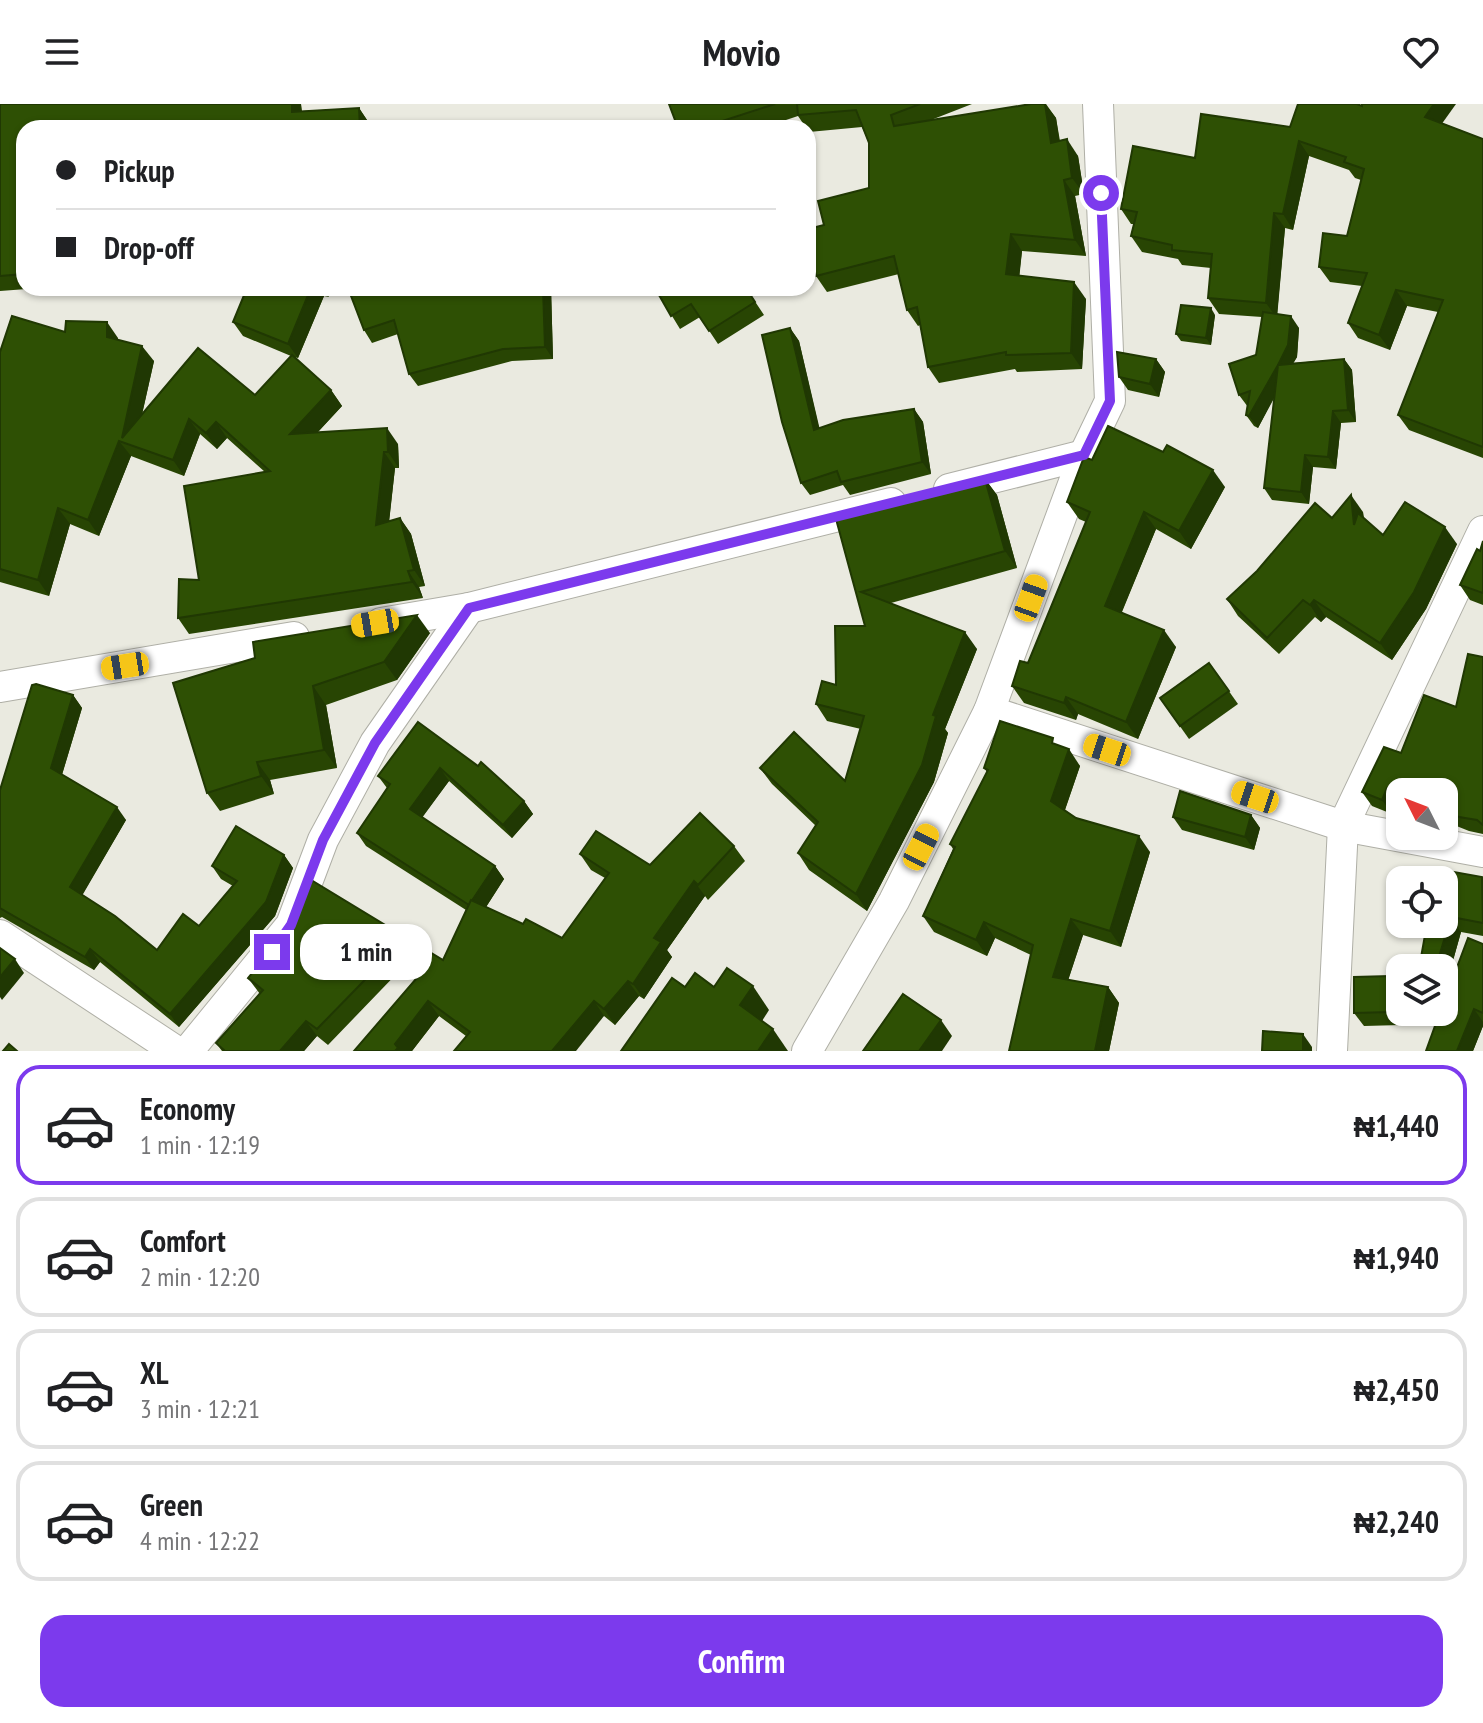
<!DOCTYPE html>
<html lang="en">
<head>
<meta charset="utf-8">
<style>
  :root { --surface:#fff; --page:#f2f2f2; --text:#202124; --muted:#757577; --line:#e0e0e0; --accent:#7c3aed }
  body { margin:0; font-family:"PT Sans Narrow",sans-serif; background:var(--page); color:var(--text); height:100vh; display:flex; flex-direction:column; font-size:30px; white-space:nowrap }
  * { box-sizing:border-box; margin:0 }
  p { font-size:26px; color:var(--muted) }
  .icon { flex:none; width:44px; height:44px; fill:none; stroke:currentColor; stroke-width:2; stroke-linecap:round; stroke-linejoin:round }
  .map { position:relative; height:947px; overflow:hidden }
  .drawer { display:flex; flex-direction:column; background:var(--surface); flex:1 }
  .drawer>* { flex:none }
  .top-card { position:absolute; left:16px; top:16px; width:800px; height:176px; border-radius:24px; box-shadow:0 2px 6px #0004; display:grid; align-content:center; height:176px; padding:0 40px; background:var(--surface) }
  .needle { width:52px; rotate:312deg }
  .buttons { position:absolute; left:1386px; top:674px; display:grid; gap:16px }
  .buttons a { display:grid; place-items:center; width:72px; height:72px; border-radius:16px; background:var(--surface); box-shadow:0 2px 6px #0004; font-size:40px }
  .end { position:absolute; width:36px; height:36px; margin:-18px; border:10px solid #7c3aed; background:#fff; box-shadow:0 0 0 4px #fff }
  .from { border-radius:50% }
  .bubble { position:absolute; height:56px; border-radius:24px; background:var(--surface); box-shadow:0 2px 6px #0004; font-size:26px; font-weight:700; line-height:56px; text-align:center }
  .car { position:absolute; width:24px; height:48px; margin:-24px -12px; border-radius:10px; box-shadow:0 0 6px 2px #0007; background:linear-gradient(#f5c518 24%,#345 0 40%,#f5c518 0 76%,#345 0 86%,#f5c518 0) }
  .top-card b { display:flex; align-items:center; gap:28px; height:76px; font-size:30px }
  .top-card b+b { border-top:2px solid var(--line) }
  .top-card i { width:20px; height:20px; background:var(--text) }
  ul { padding:14px 0 0; list-style:none }
  li { display:flex; align-items:center; gap:24px; height:120px; margin:0 16px 12px; padding:0 24px; border:4px solid var(--line); border-radius:24px }
  li div { flex:1 }
  li b { display:block; font-size:30px }
  li em { font-style:normal; font-weight:700 }
  li.selected { border-color:var(--accent) }
  li>.icon { width:72px; height:72px; stroke-width:1.5 }
  .action { display:flex; gap:16px; margin-top:auto; padding:16px 40px }
  .action a { flex:1; height:92px; border-radius:24px; background:var(--accent); color:#fff; font-size:32px; font-weight:700; line-height:92px; text-align:center }
  header { display:flex; justify-content:space-between; align-items:center; height:104px; padding:0 40px; background:var(--surface); font-size:36px; font-weight:700 }
  .map>svg:first-child { display:block }
  .lines { fill:none; stroke-linecap:round; stroke-linejoin:round }
  .minor-casing { stroke:#afafa6; stroke-width:32 }
  .minor { stroke:#fff; stroke-width:30 }
  .wall { fill:#284503 }
  .shaded-wall { fill:#203803 }
  .building { fill:#2e5004; stroke:#203803; stroke-width:2 }
  .route { stroke:#7c3aed; stroke-width:10 }
</style>
</head>
<body>
<header><svg class="icon" aria-label="menu" viewBox="0 0 24 24"><path d="M4 6h16M4 12h16M4 18h16"/></svg>Movio<svg class="icon" aria-label="heart" viewBox="0 0 24 24"><path d="M12 20l-8-8c-3-5 5-10 8-4 3-6 11-1 8 4z"/></svg></header>
<div class="map">
<svg width="1483" height="947" viewBox="0 0 1483 947">
  <rect width="100%" height="100%" fill="#eaeae0"/>
  <g class="lines">
    <defs>
      <g id="minor">
        <path d="M949,385L1084,351"/>
        <path d="M381,519L469,504L891,399"/>
        <path d="M0,583L294,533"/>
        <path d="M989,607L1343,722L1483,748"/>
        <path d="M0,831L176,947"/>
        <path d="M188,947L291,821L323,736L375,639L469,504"/>
        <path d="M807,947L894,797L989,607L1084,351L1110,297L1098,0"/>
        <path d="M1332,947L1343,722L1483,427"/>
      </g>
    </defs>
    <use href="#minor" class="minor-casing"/>
    <use href="#minor" class="minor"/>
  </g>
  <g class="wall">
    <path d="M0,0H301L302,7L359,4L369,19L370,24H24V184H40L0,187Z"/>
    <path d="M669,0H972L931,16L1031,0H1046L1056,14L1060,37L1078,52L1084,90L1075,92L1086,152L1022,147L1019,172L1086,195L1082,265L1017,268L1015,265L939,279L928,263L920,221L918,222L907,206L899,170L827,188L816,172L824,121L869,84V39L862,23L809,28L798,12L762,24H678Z"/>
    <path d="M1362,2L1442,19L1483,35V354L1409,326L1398,311L1438,208L1407,202L1390,246L1358,234L1348,219L1362,182L1330,178L1319,163L1347,132L1361,76L1355,74L1349,66L1309,52L1293,126L1285,124L1277,210L1299,224L1297,253L1293,259L1344,255L1352,266L1356,318L1341,319L1336,365L1313,363L1309,400L1272,396L1264,384L1274,293L1258,324L1254,322L1246,311L1248,303L1239,291L1256,251L1262,213L1219,210L1208,194L1211,164L1182,161L1178,155L1142,148L1131,132L1134,120H1131L1121,105L1195,54L1290,23Z"/>
    <path d="M211,184H327L326,187L329,193L324,192L298,254L294,253L331,286L342,302L318,328L398,340L399,364H395L389,417L400,414L411,430L425,482L419,483L423,494L189,530L178,514L199,476L265,368L227,334L217,345L200,330L184,372L131,352L99,432L70,420L49,492L0,478V248L65,228L118,234V236L154,257L142,310L255,291L291,252L243,232L233,218L246,187Z"/>
    <path d="M348,184H551L553,255L512,257L418,282L409,270L398,230L372,239L364,226Z"/>
    <path d="M655,184H746L764,211L718,240L700,213L680,225Z"/>
    <path d="M1215,211L1211,241L1181,237L1176,230Z"/>
    <path d="M790,224L799,237L819,324L914,305L923,318L931,370L850,391L843,381L810,391L801,379Z"/>
    <path d="M1156,255L1165,268L1159,293L1128,286L1119,273Z"/>
    <path d="M1092,356L1225,383L1191,445L1156,425L1122,508L1176,543L1138,635L1078,610L1076,616L1024,599L1012,582L1028,559L1086,418L1079,415L1067,398Z"/>
    <path d="M985,375L997,391L1017,464L891,499L977,545L945,625L948,629L934,678L867,807L809,766L798,749L816,722L772,680L760,664L845,677L861,625L827,617L816,600L836,581L865,522L836,415Z"/>
    <path d="M1363,408L1364,414L1383,431L1457,440L1426,505L1392,556L1326,513L1321,518L1315,513L1279,550L1238,512L1227,495L1332,414Z"/>
    <path d="M1483,437V501L1470,496L1460,481L1480,447Z"/>
    <path d="M430,529L397,576L326,601L337,664L270,676L274,690L220,707L207,689L173,579Z"/>
    <path d="M1483,553V730L1469,727L1444,717V688H1400V699L1397,698L1392,710L1372,702L1362,688L1401,649L1456,603Z"/>
    <path d="M1209,559L1238,600L1189,635L1160,594Z"/>
    <path d="M73,591L82,604L62,671L126,716L82,791L157,846L199,822L233,782L221,775L212,762L284,751L293,764L275,812L179,923L100,858L94,866L2,813L0,814V686Z"/>
    <path d="M418,618L524,697L533,710L512,734L449,677L422,713L495,762L504,775L486,803L523,820L562,834L605,774L591,766L580,750L650,761L734,742L745,757L708,796L705,792L667,846L672,853L644,895L639,892L615,921L604,912L466,932L439,912L412,947H354L419,871L406,860L328,941L317,932L304,947H222L216,939L260,890L248,874L295,817L443,856L466,806L366,742L357,729L387,684L378,672Z"/>
    <path d="M1059,642L1080,662L1065,706L1076,714L1150,748L1121,843L1083,831L1068,876L1108,883L1119,899L1109,947L1031,851L995,834L987,852L934,828L923,812L953,745L950,740L987,668L984,664Z"/>
    <path d="M1251,711L1260,724L1254,746L1182,726L1173,713Z"/>
    <path d="M1483,774V832L1461,828L1447,878L1444,877V864H1423L1420,859L1427,820Z"/>
    <path d="M1483,840V922L1473,947H1426Z"/>
    <path d="M1390,872L1400,885L1401,921L1364,922L1354,909Z"/>
  </g>
  <g class="shaded-wall">
    <path d="M292,0H301L302,22L292,8Z"/>
    <path d="M1045,0L1056,14L1062,55L1051,39Z"/>
    <path d="M1434,0H1456L1436,28L1425,13Z"/>
    <path d="M359,4L369,19L370,24H360Z"/>
    <path d="M1067,35L1078,52L1084,90L1072,74Z"/>
    <path d="M1299,37L1309,52L1293,126L1283,110Z"/>
    <path d="M1064,76L1075,92L1086,152L1075,136Z"/>
    <path d="M1274,109L1285,124L1277,214L1266,199Z"/>
    <path d="M1011,130L1022,147L1018,186L1006,170Z"/>
    <path d="M1074,178L1086,195L1082,265L1071,249Z"/>
    <path d="M311,184H318L324,192L298,254L288,240Z"/>
    <path d="M543,184H551L553,255L545,243Z"/>
    <path d="M1396,186L1407,202L1390,246L1379,231Z"/>
    <path d="M1211,204L1215,211L1211,241L1206,234Z"/>
    <path d="M1291,212L1299,224L1297,253L1286,272L1278,261Z"/>
    <path d="M107,218L118,234V249L107,233Z"/>
    <path d="M790,224L799,237L823,339L814,326Z"/>
    <path d="M142,242L154,257L135,342L122,334Z"/>
    <path d="M1156,255L1165,268L1159,293L1150,280Z"/>
    <path d="M1344,255L1352,266L1356,318L1348,306Z"/>
    <path d="M1278,261L1286,272L1258,324L1249,312Z"/>
    <path d="M331,286L342,302L301,346L290,330Z"/>
    <path d="M914,305L923,318L931,370L922,358Z"/>
    <path d="M1333,307L1341,319L1336,365L1328,353Z"/>
    <path d="M189,315L200,330L184,372L173,356Z"/>
    <path d="M216,318L227,334L217,345L206,329Z"/>
    <path d="M387,324L398,340L399,364L388,348Z"/>
    <path d="M119,337L131,352L99,432L88,416Z"/>
    <path d="M384,348L395,364L387,437L376,421Z"/>
    <path d="M1305,351L1313,363L1309,400L1301,388Z"/>
    <path d="M1213,366L1225,383L1191,445L1179,427Z"/>
    <path d="M985,375L997,391L1017,464L1005,447Z"/>
    <path d="M1351,391L1363,408L1365,438L1354,421Z"/>
    <path d="M58,404L70,420L49,492L38,476Z"/>
    <path d="M1144,408L1156,425L1117,519L1105,502Z"/>
    <path d="M400,414L411,430L425,482L414,466Z"/>
    <path d="M1445,423L1457,440L1426,505L1392,556L1380,539Z"/>
    <path d="M408,467L419,483L423,494L412,478Z"/>
    <path d="M1314,496L1326,513L1321,518L1310,501Z"/>
    <path d="M417,511L430,529L397,576L384,558Z"/>
    <path d="M1164,526L1176,543L1138,635L1126,618Z"/>
    <path d="M965,528L977,545L945,625L948,629L934,678L867,807L856,790L933,611Z"/>
    <path d="M313,582L326,601L337,664L324,646Z"/>
    <path d="M73,591L82,604L60,677L51,664Z"/>
    <path d="M1066,593L1078,610L1076,616L1064,599Z"/>
    <path d="M1069,645L1080,662L1062,714L1051,697Z"/>
    <path d="M257,658L270,676L274,690L261,672Z"/>
    <path d="M440,664L449,677L419,718L410,705Z"/>
    <path d="M1387,684L1397,698L1392,710L1382,696Z"/>
    <path d="M524,697L533,710L512,734L503,721Z"/>
    <path d="M117,703L126,716L79,797L70,783Z"/>
    <path d="M1251,711L1260,724L1254,746L1245,733Z"/>
    <path d="M1139,732L1150,748L1121,843L1110,827Z"/>
    <path d="M284,751L293,764L275,812L179,923L170,910Z"/>
    <path d="M495,762L504,775L479,814L470,801Z"/>
    <path d="M694,777L705,792L667,846L672,853L644,895L633,880L654,834Z"/>
    <path d="M1451,813L1461,828L1447,878L1444,874V864H1437L1436,863Z"/>
    <path d="M1071,815L1083,831L1064,889L1053,873Z"/>
    <path d="M984,818L995,834L987,852L976,836Z"/>
    <path d="M90,845L100,858L94,866L85,853Z"/>
    <path d="M15,855L24,869L2,896L0,893V873Z"/>
    <path d="M1390,872L1400,885L1401,921L1391,908Z"/>
    <path d="M628,877L639,892L615,921L604,905Z"/>
    <path d="M753,882L769,906L757,925L740,901Z"/>
    <path d="M1108,883L1119,899L1109,947H1095Z"/>
    <path d="M428,897L439,912L412,947H395V940Z"/>
    <path d="M594,897L604,912L576,947H552Z"/>
    <path d="M1474,905L1483,918V922L1473,947H1457Z"/>
    <path d="M941,916L952,932L942,947H919Z"/>
    <path d="M306,917L317,932L304,947H280Z"/>
    <path d="M773,925L788,947H758Z"/>
    <path d="M1303,930L1312,943V947H1303Z"/>
  </g>
  <g class="building">
    <path d="M0,0H292V8L359,4L360,24H80L52,20V24H24V170L0,172Z"/>
    <path d="M669,0H775L722,17L725,24H678Z"/>
    <path d="M797,0H920L891,11L894,22L1031,0H1045L1051,39L1067,35L1072,74L1064,76L1075,136L1011,130L1006,170L1074,178L1071,249L1006,251V248L928,263L917,203L907,206L894,152L816,172L808,140V125L824,121L818,97L869,84V39L856,6L798,11Z"/>
    <path d="M1298,0H1357L1362,2V0H1434L1425,13L1483,35V343L1398,311L1443,196L1396,186L1379,231L1348,219L1367,169L1319,163L1323,129L1347,132L1364,65L1344,58L1346,53L1299,37L1283,110L1274,109L1266,199L1208,194L1212,150L1172,146V141L1131,132L1137,108L1121,105L1133,42L1195,54L1201,10L1290,23Z"/>
    <path d="M247,184H311L288,240L233,218Z"/>
    <path d="M348,184H543L545,243L503,245L409,270L394,216L364,226Z"/>
    <path d="M655,184H746L755,198L709,227L691,200L671,212Z"/>
    <path d="M1181,201L1211,204L1206,234L1176,230Z"/>
    <path d="M1263,208L1291,212L1288,241L1278,261L1344,255L1348,306L1333,307L1328,353L1305,351L1301,388L1264,384L1278,261L1249,312L1246,311L1250,287L1239,291L1229,260L1256,251Z"/>
    <path d="M12,212L65,228L66,217L107,218V233L142,242L122,334L198,244L255,291L292,251L331,286L290,330L387,324L388,348H384L376,421L400,414L414,466L408,467L412,478L178,514L179,475L199,476L184,382L270,367L216,318L206,329L189,315L173,356L119,337L88,416L58,404L38,476L0,465V248Z"/>
    <path d="M790,224L814,326L843,316L914,305L922,358L841,378L837,367L801,379L782,318L762,231Z"/>
    <path d="M1117,248L1156,255L1150,280L1119,273Z"/>
    <path d="M1108,322L1163,348L1167,341L1213,366L1179,427L1144,408L1105,502L1164,526L1126,618L1066,593L1064,599L1012,582L1020,557L1028,559L1090,408L1067,398L1084,353L1092,356Z"/>
    <path d="M985,375L1005,447L861,488L965,528L933,611L936,612L922,661L856,790L798,749L818,718L760,664L794,628L845,677L864,612L816,600L822,577L836,581L835,522H865L836,415L852,411L851,408Z"/>
    <path d="M1351,391L1354,421L1358,409L1383,431L1405,398L1445,423L1414,488L1380,539L1314,496L1310,501L1303,496L1267,534L1227,495L1257,467L1315,399L1332,414Z"/>
    <path d="M1483,437V489L1460,481L1477,445L1480,447Z"/>
    <path d="M417,511L384,558L313,582L324,646L257,658L261,672L207,689L173,579L255,554L253,538Z"/>
    <path d="M1468,550L1483,553V721L1477,716L1459,713L1444,707V688H1400V689L1387,684L1382,696L1362,688L1384,643L1401,649L1424,591L1456,603Z"/>
    <path d="M1209,559L1229,587L1180,622L1160,594Z"/>
    <path d="M36,580L73,591L51,664L117,703L70,783L115,812L157,846L183,810L199,822L237,777L212,762L236,722L284,751L266,798L170,910L90,845L85,853L0,804V686L32,581Z"/>
    <path d="M1000,617L1053,634L1052,639L1069,645L1051,697L1076,714L1139,732L1110,827L1071,815L1053,873L1108,883L1095,947H1009L1033,841L984,818L976,836L923,812L955,743L950,740L988,666L984,664Z"/>
    <path d="M418,618L478,662L481,658L524,697L503,721L440,664L410,705L495,762L469,801L357,729L390,680L378,672Z"/>
    <path d="M1180,687L1251,711L1245,733L1173,713Z"/>
    <path d="M700,709L734,742L698,781L694,777L654,834L661,838L633,880L628,877L604,905L594,897L552,947H454L470,928L428,897L395,940L398,944L395,947H354L422,868L396,844L317,925L306,917L280,947H225L216,939L263,886L248,874L295,817L311,776L443,856L471,796L523,820L526,815L562,834L609,769L580,750L596,727L650,761Z"/>
    <path d="M1437,765L1482,773L1483,819L1451,813L1436,863L1420,859L1427,820H1444V776H1435Z"/>
    <path d="M1468,834L1483,840V909L1474,905L1457,947H1426L1440,908H1444V898Z"/>
    <path d="M0,844L15,855L0,873Z"/>
    <path d="M727,864L753,882L740,901L773,925L758,947H621L672,874L685,883L695,869L714,883Z"/>
    <path d="M1390,872L1391,908L1354,909V873Z"/>
    <path d="M903,890L941,916L919,947H863Z"/>
    <path d="M1263,927L1303,930V947H1262Z"/>
    <path d="M9,940L17,947H3Z"/>
  </g>
  <g class="lines">
    <path class="route" d="M272,848L291,821L323,736L375,639L469,504L1084,351L1110,297L1101,89"/>
  </g>
</svg>
<div class="buttons">
<a><svg class="needle" viewBox="-14 -14 28 28"><path d="M0-13l5 13h-10z" fill="#e53935"/><path d="M0 13l5-13h-10z" fill="#757577"/></svg></a>
<a><svg class="icon" aria-label="locate" viewBox="0 0 24 24"><circle cx="12" cy="12" r="6"/><path d="M12 2v4M12 18v4M2 12h4M18 12h4"/></svg></a>
<a><svg class="icon" aria-label="layers" viewBox="0 0 24 24"><path d="M12 4l9 5-9 5-9-5zM3 14l9 5 9-5"/></svg></a>
</div>
<i class="end from" style="left:1101px;top:89px"></i>
<i class="end" style="left:272px;top:848px"></i>
<div class="bubble" style="left:300px;top:820px;width:132px">1 min</div>
<i class="car" style="left:1031px;top:494px;rotate:20deg"></i>
<i class="car" style="left:375px;top:519px;rotate:260deg"></i>
<i class="car" style="left:125px;top:562px;rotate:261deg"></i>
<i class="car" style="left:1107px;top:646px;rotate:288deg"></i>
<i class="car" style="left:1255px;top:693px;rotate:288deg"></i>
<i class="car" style="left:921px;top:743px;rotate:27deg"></i>
<div class="top-card">
<b><i class="from"></i>Pickup</b>
<b><i></i>Drop-off</b>
</div>
</div>
<section class="drawer">
<ul>
<li class="selected"><svg class="icon" aria-label="car" viewBox="0 0 24 24"><path d="M5 17H2v-5l4-1 3-4h7l3 4 3 1v5h-3M9 17h6M6 11h13"/><circle cx="7" cy="17" r="2"/><circle cx="17" cy="17" r="2"/></svg><div><b>Economy</b><p>1 min · 12:19</p></div><em>₦1,440</em></li>
<li><svg class="icon" aria-label="car" viewBox="0 0 24 24"><path d="M5 17H2v-5l4-1 3-4h7l3 4 3 1v5h-3M9 17h6M6 11h13"/><circle cx="7" cy="17" r="2"/><circle cx="17" cy="17" r="2"/></svg><div><b>Comfort</b><p>2 min · 12:20</p></div><em>₦1,940</em></li>
<li><svg class="icon" aria-label="car" viewBox="0 0 24 24"><path d="M5 17H2v-5l4-1 3-4h7l3 4 3 1v5h-3M9 17h6M6 11h13"/><circle cx="7" cy="17" r="2"/><circle cx="17" cy="17" r="2"/></svg><div><b>XL</b><p>3 min · 12:21</p></div><em>₦2,450</em></li>
<li><svg class="icon" aria-label="car" viewBox="0 0 24 24"><path d="M5 17H2v-5l4-1 3-4h7l3 4 3 1v5h-3M9 17h6M6 11h13"/><circle cx="7" cy="17" r="2"/><circle cx="17" cy="17" r="2"/></svg><div><b>Green</b><p>4 min · 12:22</p></div><em>₦2,240</em></li>
</ul>
<div class="action"><a>Confirm</a></div>
</section>
</body>
</html>
